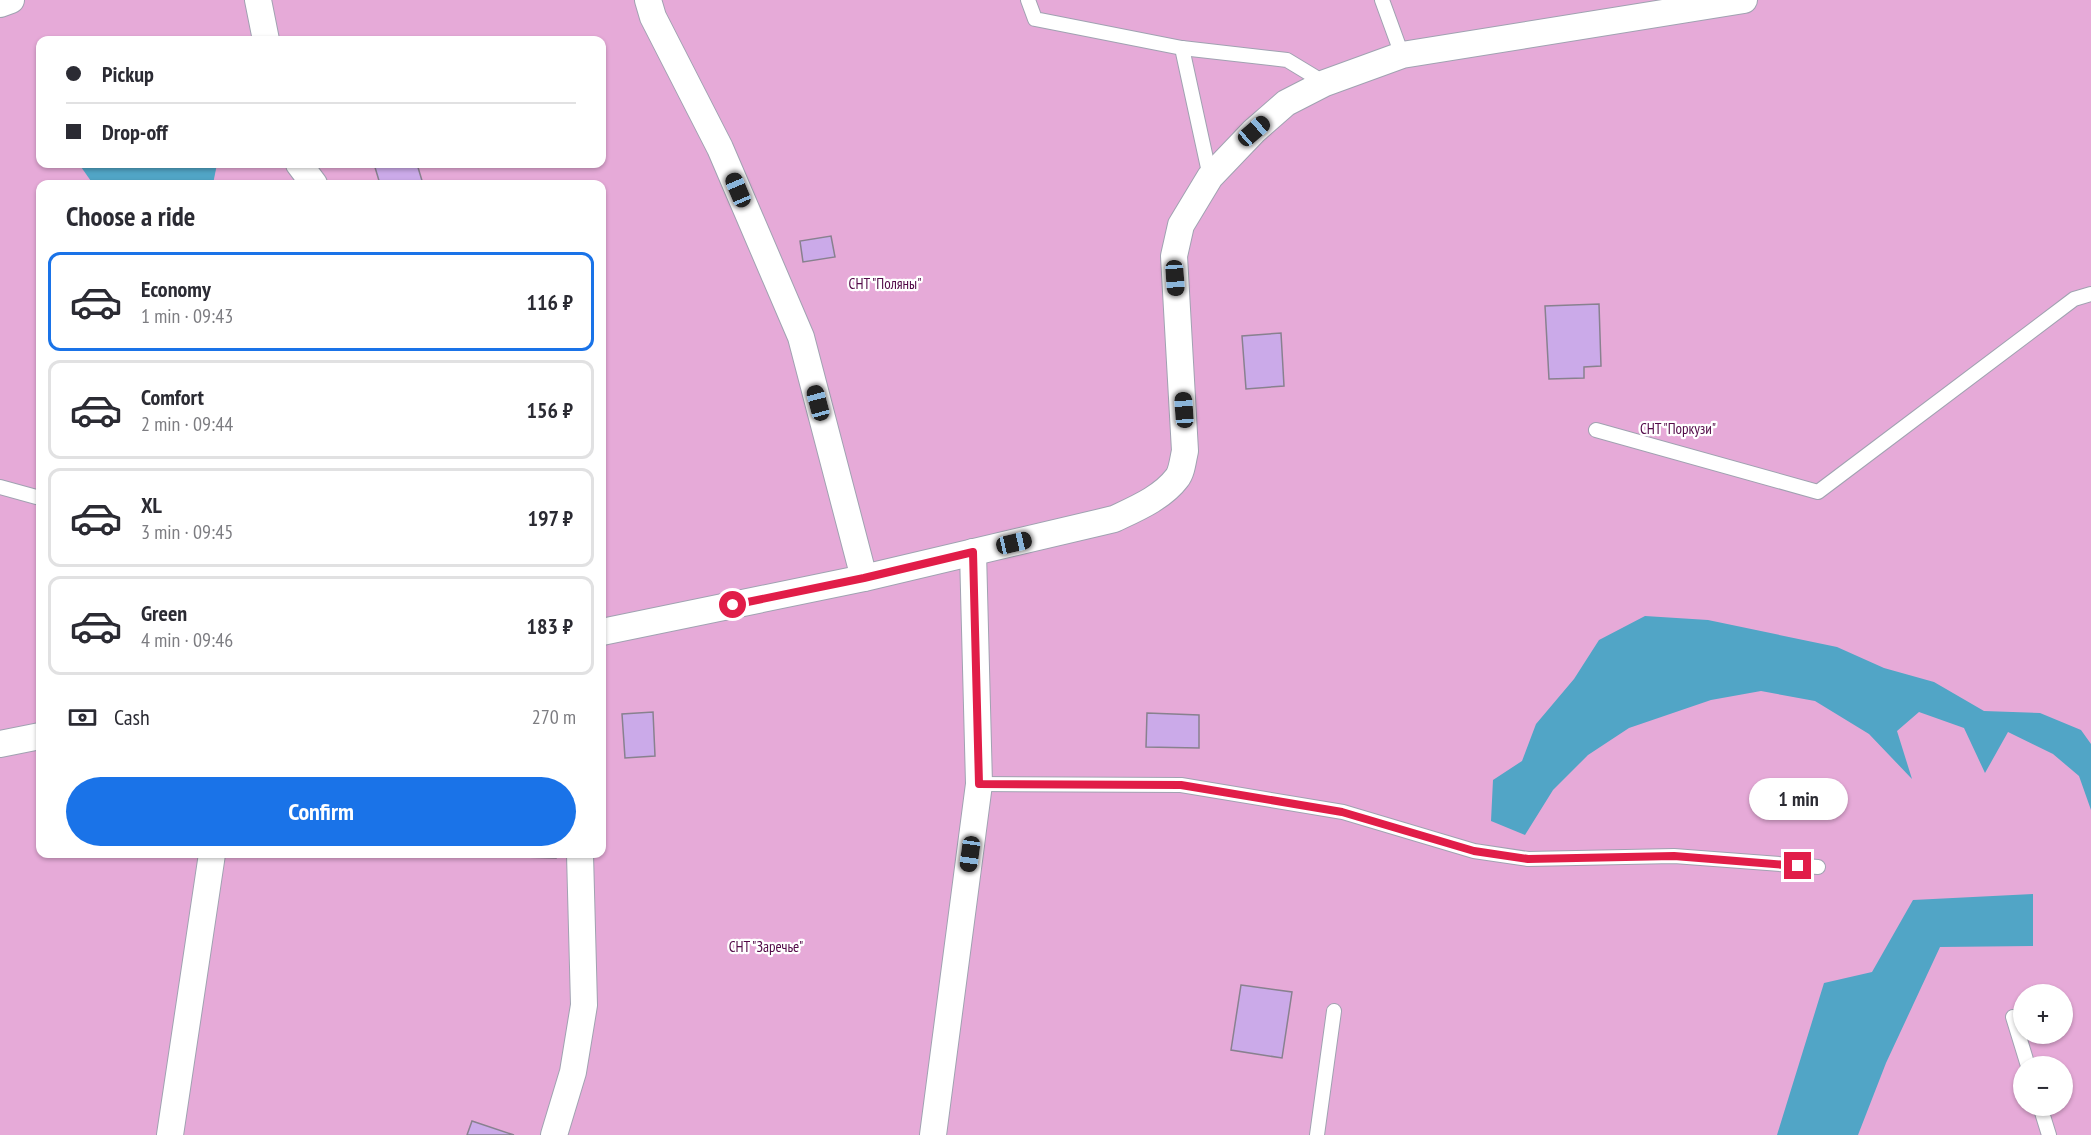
<!DOCTYPE html>
<html lang="en">
<head>
<meta charset="utf-8">
<style>
  :root { --surface:#fff; --page:#f2f2f3; --text:#2b2b33; --muted:#7c7c81; --line:#e1e1e2; --accent:#1a73e8 }
  body { margin:0; font-family:"PT Sans Narrow",sans-serif; background:var(--page); color:var(--text); height:100vh; display:flex; flex-direction:column; font-size:22px; white-space:nowrap }
  * { box-sizing:border-box; margin:0 }
  p { font-size:20px; color:var(--muted) }
  .icon { flex:none; width:33px; height:33px; fill:none; stroke:currentColor; stroke-width:2; stroke-linecap:round; stroke-linejoin:round }
  .map { position:relative; flex:1; overflow:hidden }
  .sheet { position:absolute; left:36px; top:180px; width:570px; height:678px; display:flex; flex-direction:column; background:var(--surface); border-radius:12px; box-shadow:0 2px 4px #0004 }
  .sheet>* { flex:none }
  .hud { position:absolute; left:36px; top:36px; width:570px; height:132px; border-radius:12px; box-shadow:0 2px 4px #0004; display:grid; align-content:center; height:132px; padding:0 30px; background:var(--surface) }
  .controls { position:absolute; left:2013px; top:984px; display:grid; gap:12px }
  .controls a { display:grid; place-items:center; width:60px; height:60px; border-radius:50%; background:var(--surface); box-shadow:0 2px 4px #0004; font-size:30px }
  .end { position:absolute; width:27px; height:27px; margin:-14px; border:8px solid #e11d48; background:#fff; box-shadow:0 0 0 3px #fff }
  .from { border-radius:50% }
  .bubble { position:absolute; height:42px; border-radius:21px; background:var(--surface); box-shadow:0 2px 4px #0004; font-size:20px; font-weight:700; line-height:42px; text-align:center }
  .car { position:absolute; width:18px; height:36px; margin:-18px -9px; border-radius:8px; box-shadow:0 0 4px 2px #0007; background:linear-gradient(#222 24%,#8ab4d8 0 40%,#222 0 76%,#8ab4d8 0 86%,#222 0) }
  .hud b { display:flex; align-items:center; gap:21px; height:57px; font-size:22px }
  .hud b+b { border-top:2px solid var(--line) }
  .hud i { width:15px; height:15px; background:var(--text) }
  ul { padding:0; list-style:none }
  li { display:flex; align-items:center; gap:18px; height:99px; margin:0 12px 9px; padding:0 18px; border:3px solid var(--line); border-radius:12px }
  li div { flex:1 }
  li b { display:block; font-size:22px }
  li em { font-style:normal; font-weight:700 }
  li.on { border-color:var(--accent) }
  li>.icon { width:54px; height:54px; stroke-width:1.5 }
  h2 { padding:0 30px; font-size:27px; line-height:72px }
  .pay { display:flex; align-items:center; gap:15px; height:66px; padding:0 30px; font-size:22px }
  .pay p { margin-inline-start:auto }
  .action { display:flex; gap:12px; margin-top:auto; padding:12px 30px }
  .action a { flex:1; height:69px; border-radius:36px; background:var(--accent); color:#fff; font-size:24px; font-weight:700; line-height:69px; text-align:center }
  .map>svg:first-child { display:block }
  .green { fill:#e6aad8; fill-rule:evenodd }
  .water { fill:#51a5c6 }
  .building { fill:#cbaae9; stroke:#88818f; stroke-width:1.5 }
  .lines { fill:none; stroke-linecap:round; stroke-linejoin:round }
  .lane-casing { stroke:#a0a2b1; stroke-width:16 }
  .street-casing { stroke:#a0a2b1; stroke-width:28 }
  .lane { stroke:#fff; stroke-width:14 }
  .street { stroke:#fff; stroke-width:26 }
  .route { stroke:#e11d48; stroke-width:8 }
  .labels { text-anchor:middle; dominant-baseline:central; stroke-width:4.5; stroke-linejoin:round; paint-order:stroke }
  .park-label { font-size:15px; fill:#530a48; stroke:#fff }
</style>
</head>
<body>
<div class="map">
<svg width="2091" height="1135" viewBox="0 0 2091 1135">
  <rect width="100%" height="100%" fill="#eaecfc"/>
  <path class="green" d="M0,0H2091V1135H0ZM40,40H602V164H40ZM40,184H602V854H40ZM2024,994H2062V1034H2024ZM2024,1066H2062V1106H2024Z"/>
  <g class="water">
    <path d="M79,164H217L213,184H93Z"/>
    <path d="M1645,616L1708,620L1837,647L1884,668L1934,682L1984,711L2040,713L2081,730L2091,744V810L2079,776L2053,754L2008,732L1985,773L1964,728L1919,712L1897,731L1912,779L1869,734L1815,701L1761,691L1711,700L1629,728L1588,755L1553,790L1525,835L1491,821L1493,780L1522,761L1536,724L1574,679L1599,640Z"/>
    <path d="M2033,894V946L1940,947L1886,1063L1858,1135H1777L1824,983L1872,972L1913,900Z"/>
  </g>
  <g class="building">
    <path d="M374,164H417L423,184H380Z"/>
    <path d="M831,236L835,257L803,262L800,241Z"/>
    <path d="M1599,304L1601,366L1584,367V378L1549,379L1545,306Z"/>
    <path d="M1281,333L1284,386L1246,389L1242,336Z"/>
    <path d="M653,712L655,756L625,758L622,714Z"/>
    <path d="M1147,713L1199,715V748L1146,747Z"/>
    <path d="M522,854H556V858L522,857Z"/>
    <path d="M1241,985L1292,992L1282,1058L1231,1050Z"/>
    <path d="M472,1121L514,1135H467Z"/>
  </g>
  <g class="lines">
    <defs>
      <g id="lane">
        <path d="M1028,0L1035,19L1182,48L1287,60L1325,83"/>
        <path d="M1382,0L1402,55"/>
        <path d="M1182,48L1210,177"/>
        <path d="M1596,430L1818,492L2074,299L2091,294"/>
        <path d="M0,487L40,498"/>
        <path d="M979,784L1181,785L1343,812L1474,851L1528,859L1674,856L1818,867"/>
        <path d="M2013,1017L2028,1066"/>
        <path d="M2040,1106L2049,1135"/>
        <path d="M1317,1135L1334,1011"/>
      </g>
      <g id="street">
        <path d="M258,0L266,40"/>
        <path d="M648,0L653,17L720,148L801,337L864,578"/>
        <path d="M0,4L11,0"/>
        <path d="M299,164L314,184"/>
        <path d="M602,632L864,578L1114,519C1135,509 1162,498 1177,478C1182,472 1183,459 1185,451L1174,256L1181,225L1210,177L1254,131L1286,103L1325,83L1402,55L1744,0"/>
        <path d="M0,744L40,736"/>
        <path d="M170,1135L212,854"/>
        <path d="M554,1135L573,1072L584,1005L580,854"/>
        <path d="M933,1135L979,784L973,552"/>
      </g>
    </defs>
    <use href="#lane" class="lane-casing"/>
    <use href="#street" class="street-casing"/>
    <use href="#lane" class="lane"/>
    <use href="#street" class="street"/>
  </g>
  <g class="lines">
    <path class="route" d="M733,605L864,578L973,552L979,784L1181,785L1342,812L1474,851L1528,859L1674,856L1798,866"/>
  </g>
  <g class="labels">
    <g class="park-label">
      <text x="885" y="283">СНТ "Поляны"</text>
      <text x="1678" y="428">СНТ "Поркузи"</text>
      <text x="766" y="946">СНТ "Заречье"</text>
    </g>
  </g>
</svg>
<div class="controls">
<a>+</a>
<a>−</a>
</div>
<i class="end from" style="left:733px;top:605px"></i>
<i class="end" style="left:1798px;top:866px"></i>
<div class="bubble" style="left:1749px;top:778px;width:99px">1 min</div>
<i class="car" style="left:1254px;top:131px;rotate:49deg"></i>
<i class="car" style="left:738px;top:190px;rotate:337deg"></i>
<i class="car" style="left:1175px;top:278px;rotate:176deg"></i>
<i class="car" style="left:818px;top:403px;rotate:345deg"></i>
<i class="car" style="left:1184px;top:410px;rotate:356deg"></i>
<i class="car" style="left:1014px;top:543px;rotate:77deg"></i>
<i class="car" style="left:970px;top:854px;rotate:188deg"></i>
<div class="hud">
<b><i class="from"></i>Pickup</b>
<b><i></i>Drop-off</b>
</div>
<section class="sheet">
<h2>Choose a ride</h2>
<ul>
<li class="on"><svg class="icon" aria-label="car" viewBox="0 0 24 24"><path d="M5 17H2v-5l4-1 3-4h7l3 4 3 1v5h-3M9 17h6M6 11h13"/><circle cx="7" cy="17" r="2"/><circle cx="17" cy="17" r="2"/></svg><div><b>Economy</b><p>1 min · 09:43</p></div><em>116 ₽</em></li>
<li><svg class="icon" aria-label="car" viewBox="0 0 24 24"><path d="M5 17H2v-5l4-1 3-4h7l3 4 3 1v5h-3M9 17h6M6 11h13"/><circle cx="7" cy="17" r="2"/><circle cx="17" cy="17" r="2"/></svg><div><b>Comfort</b><p>2 min · 09:44</p></div><em>156 ₽</em></li>
<li><svg class="icon" aria-label="car" viewBox="0 0 24 24"><path d="M5 17H2v-5l4-1 3-4h7l3 4 3 1v5h-3M9 17h6M6 11h13"/><circle cx="7" cy="17" r="2"/><circle cx="17" cy="17" r="2"/></svg><div><b>XL</b><p>3 min · 09:45</p></div><em>197 ₽</em></li>
<li><svg class="icon" aria-label="car" viewBox="0 0 24 24"><path d="M5 17H2v-5l4-1 3-4h7l3 4 3 1v5h-3M9 17h6M6 11h13"/><circle cx="7" cy="17" r="2"/><circle cx="17" cy="17" r="2"/></svg><div><b>Green</b><p>4 min · 09:46</p></div><em>183 ₽</em></li>
</ul>
<div class="pay"><svg class="icon" aria-label="cash" viewBox="0 0 24 24"><path d="M3 7h18v10H3z"/><circle cx="12" cy="12" r="2"/></svg>Cash<p>270 m</p></div>
<div class="action"><a>Confirm</a></div>
</section>
</div>
</body>
</html>
